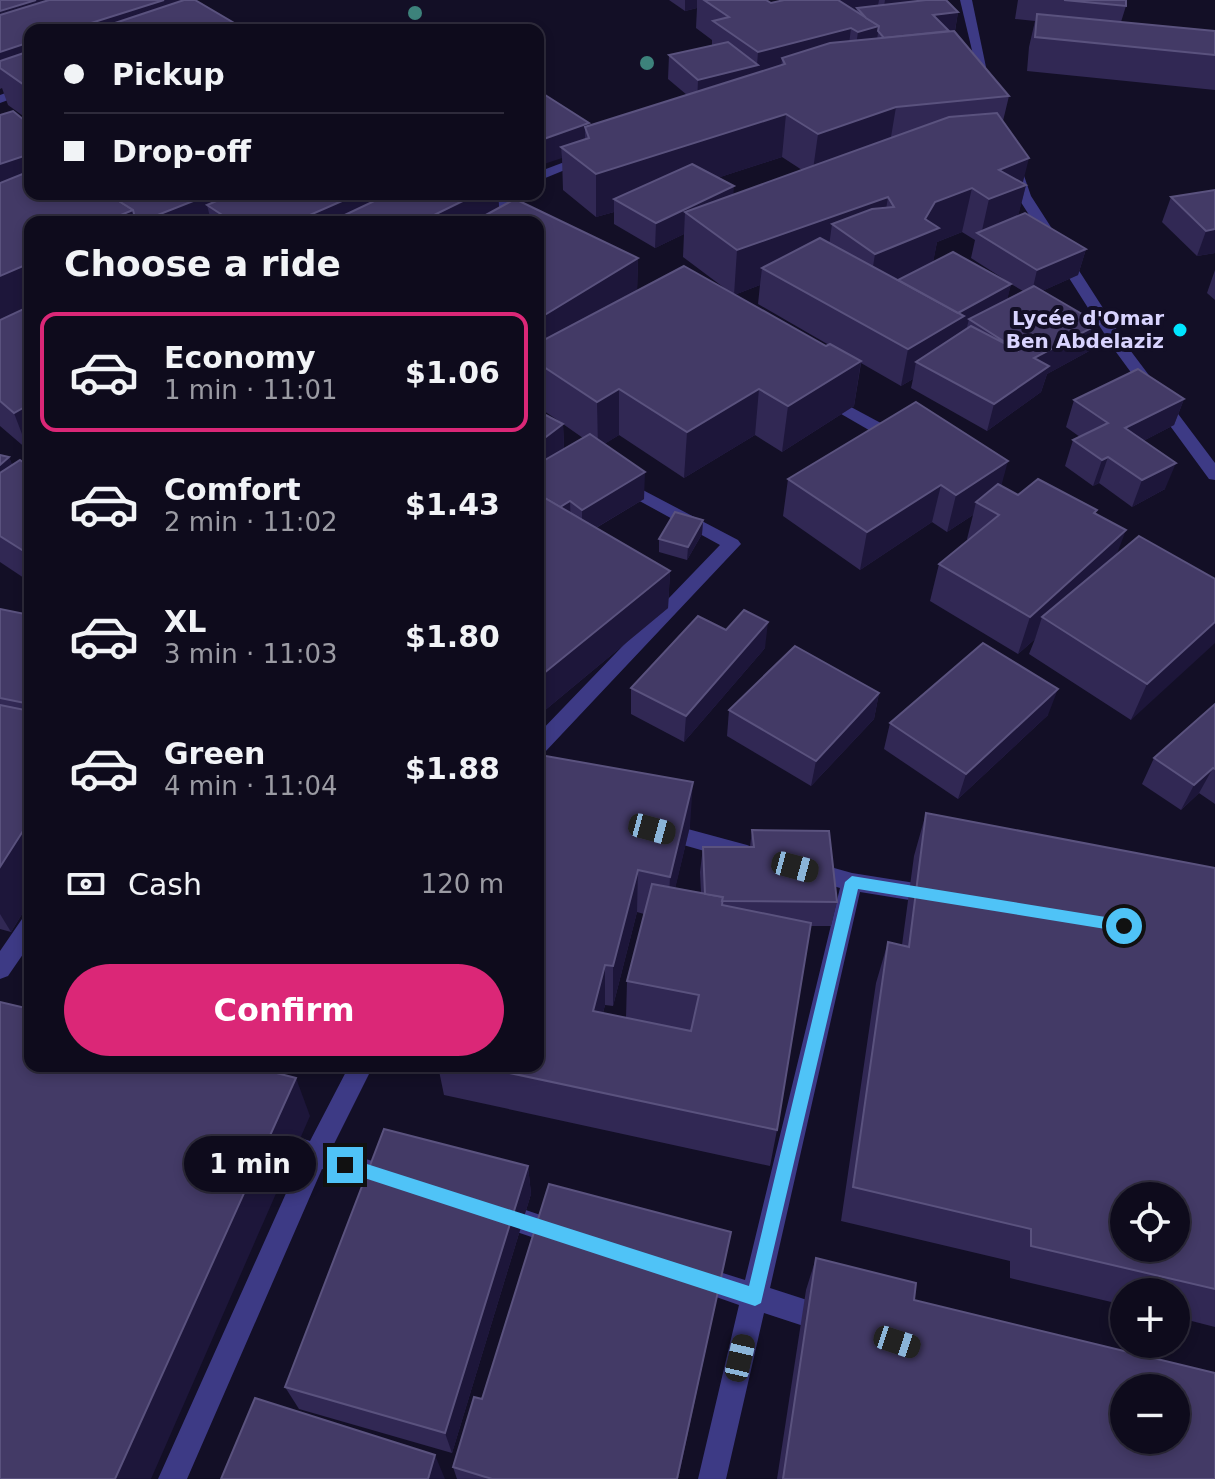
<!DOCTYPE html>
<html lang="en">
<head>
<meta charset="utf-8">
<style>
  :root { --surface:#0e0b1c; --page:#1c1929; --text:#f1f3f6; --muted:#9b9ba3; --line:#2e2b3b; --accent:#db2777 }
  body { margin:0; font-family:"DejaVu Sans",sans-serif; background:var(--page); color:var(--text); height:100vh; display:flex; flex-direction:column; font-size:30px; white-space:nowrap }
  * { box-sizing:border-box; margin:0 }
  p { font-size:26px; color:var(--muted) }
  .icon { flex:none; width:44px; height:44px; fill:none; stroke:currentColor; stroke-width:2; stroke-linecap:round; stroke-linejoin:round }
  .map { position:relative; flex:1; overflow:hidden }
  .panel { position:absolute; left:24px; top:216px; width:520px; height:856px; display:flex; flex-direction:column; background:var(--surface); border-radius:16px; box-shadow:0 4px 12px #0003,0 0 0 2px var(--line) }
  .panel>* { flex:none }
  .banner { position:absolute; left:24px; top:24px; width:520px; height:176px; border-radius:16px; box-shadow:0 4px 12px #0003,0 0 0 2px var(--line); display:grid; align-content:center; height:176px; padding:0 40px; background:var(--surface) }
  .tools { position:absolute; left:1110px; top:1182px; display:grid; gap:16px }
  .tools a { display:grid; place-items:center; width:80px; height:80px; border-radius:50%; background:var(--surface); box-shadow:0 4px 12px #0003,0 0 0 2px var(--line); font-size:40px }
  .end { position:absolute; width:36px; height:36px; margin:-18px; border:10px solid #4fc3f7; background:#111; box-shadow:0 0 0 4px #111 }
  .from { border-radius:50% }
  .bubble { position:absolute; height:56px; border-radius:28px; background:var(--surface); box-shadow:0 4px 12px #0003,0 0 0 2px var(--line); font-size:26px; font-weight:700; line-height:56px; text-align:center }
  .car { position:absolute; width:24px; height:48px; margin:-24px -12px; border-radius:10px; box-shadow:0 0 6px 2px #0007; background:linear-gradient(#222 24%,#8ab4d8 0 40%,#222 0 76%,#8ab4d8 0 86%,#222 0) }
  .banner b { display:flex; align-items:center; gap:28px; height:76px; font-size:30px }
  .banner b+b { border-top:2px solid var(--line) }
  .banner i { width:20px; height:20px; background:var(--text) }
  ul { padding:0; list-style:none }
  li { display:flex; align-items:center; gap:24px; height:120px; margin:0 16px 12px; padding:0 24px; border:4px solid transparent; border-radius:16px }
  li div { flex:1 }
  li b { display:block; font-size:30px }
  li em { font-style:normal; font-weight:700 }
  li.on { border-color:var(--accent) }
  li>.icon { width:72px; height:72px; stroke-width:1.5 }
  h2 { padding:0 40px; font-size:36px; line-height:96px }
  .pay { display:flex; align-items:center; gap:20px; height:88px; padding:0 40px; font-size:30px }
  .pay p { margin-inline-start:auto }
  .cta { display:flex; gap:16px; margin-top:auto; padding:16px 40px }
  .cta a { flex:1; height:92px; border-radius:48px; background:var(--accent); color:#fff; font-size:32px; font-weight:700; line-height:92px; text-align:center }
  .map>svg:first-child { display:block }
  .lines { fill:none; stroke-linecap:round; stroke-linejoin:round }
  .minor { fill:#3d3a85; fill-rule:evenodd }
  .tertiary { fill:#3d3a85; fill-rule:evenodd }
  .tree { fill:#3d827b }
  .wall { fill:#312854; fill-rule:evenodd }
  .shaded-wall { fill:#1d163a }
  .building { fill:#433a66; stroke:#5a527e; stroke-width:2; fill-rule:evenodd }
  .route { fill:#4fc3f7 }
  .poi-dot { fill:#00e5ff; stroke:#130f26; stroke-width:3 }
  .labels { text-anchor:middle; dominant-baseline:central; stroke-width:8; stroke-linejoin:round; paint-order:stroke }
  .far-poi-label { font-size:20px; font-weight:bold; fill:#d9d4ff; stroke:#130f26; text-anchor:end }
</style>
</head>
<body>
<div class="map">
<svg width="1215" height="1479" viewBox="0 0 1215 1479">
  <rect width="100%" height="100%" fill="#130f26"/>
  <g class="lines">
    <g class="minor">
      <path d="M960,0H972L991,91L981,88Z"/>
      <path d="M30,84V92L0,103V95Z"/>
      <path d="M583,155L594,158L538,181V172Z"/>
      <path d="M1014,163L1021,167L1031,196L1130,350L1215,463V480L1209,479L1116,352L1017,196L1007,167Z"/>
      <path d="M620,478L738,540L741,544L545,752L538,755V734L720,545L614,487L612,483L614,479Z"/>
      <path d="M662,822L747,845L755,848L758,854L755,860L747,863L655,837L651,831L655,825Z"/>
      <path d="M809,861L852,873L934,886L942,889L945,895L942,901L934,904L860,892L770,1288L838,1310L842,1320L838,1330L828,1334L764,1313L726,1479H698L739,1305L685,1286L681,1277L685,1268L694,1264L745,1280L840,888L801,876L798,870L801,864Z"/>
      <path d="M30,917V944L8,976L0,979V951L22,919Z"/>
      <path d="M349,1066H373L332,1148L403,1171L407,1180L403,1189L394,1192L322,1169L187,1479H158L300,1162L263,1149L260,1141L263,1133L272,1129L310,1141Z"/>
      <path d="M496,1200L570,1225L574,1234L570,1243L561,1247L487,1222L483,1213L487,1204Z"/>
    </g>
    <g class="tertiary">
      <path d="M479,194H495L538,222H522Z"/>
      <path d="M823,392L905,436L907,440L905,444H893L817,400L815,397Z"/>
    </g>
  </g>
  <g class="tree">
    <circle cx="415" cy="13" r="7"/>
    <circle cx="647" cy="63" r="7"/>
  </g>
  <g class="wall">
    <path d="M0,0H182V1L30,30V121L8,105L2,88L0,89Z"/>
    <path d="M669,0H766L771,3L784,0H948V1L958,12L955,31L1009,96L1003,121L1023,183L1026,185L1018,215L1086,249L1078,275L1042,291L1091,350L1047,374L1041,392L987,431L911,388L913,379L901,386L861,363L854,406L782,452L755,435L684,478L619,435L604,444L644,499L596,528L670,571L668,608L538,716L562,423L538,407V222H30L28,450L0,426V115L30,194L114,198L123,194H498L499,208L638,258L637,291L731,293L683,257L684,234L655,248L614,224V212L596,217L563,190L562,158L538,94L589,126L687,95L668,79L669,55L712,46V40L696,28L697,8L685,11ZM782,157L802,170L733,195L717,178ZM962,232L975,240L971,258L1010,283L933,262L937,242ZM1011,284L1023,291L1007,299ZM760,285L758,304L829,345L826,346L734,295ZM563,424L583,438L564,449Z"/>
    <path d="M1018,0H1064L1126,6L1121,22L1215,31V90L1027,71L1029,47L1035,21L1015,19Z"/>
    <path d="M1215,190V253L1197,256L1162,222L1171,197Z"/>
    <path d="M1215,270V300L1207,293Z"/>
    <path d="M1184,399L1174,425L1143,441L1165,489L1132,507L1099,483L1093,486L1065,466L1073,440L1080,437L1066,427L1074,400Z"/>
    <path d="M0,455L9,457L12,465L30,467V582L0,562Z"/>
    <path d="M788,479L1001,486L1018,495L1095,514L1117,555L1215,579L1131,720L1029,654L1035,639L1018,654L930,601L939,564L968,540L967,539L973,515L947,532L932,522L860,570L783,516Z"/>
    <path d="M703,520L702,534L687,560L659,552V539Z"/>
    <path d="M0,609L30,615V901L11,932L0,929Z"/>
    <path d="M765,648L684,742L631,714V688Z"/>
    <path d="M879,693L874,719L811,786L727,736L729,710Z"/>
    <path d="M1215,704V804L1199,793L1181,810L1142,784L1154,758Z"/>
    <path d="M1048,715L958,799L884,749L890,723Z"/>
    <path d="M538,761L690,826L675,888L701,893L700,872L703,847H750L752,830L837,902L831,926H811L777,1130L770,1166L444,1095L438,1066H538ZM637,912L644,914L627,981L626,1018L603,1013L605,1005L613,1006Z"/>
    <path d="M926,813L1215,868V1327L1176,1317V1292H1124V1305L1010,1278V1261L841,1221L876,983L888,942L902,945L914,856Z"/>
    <path d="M528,1166L531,1194L452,1453L299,1409L285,1387Z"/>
    <path d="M731,1232L678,1479H457L453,1467L482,1399Z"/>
    <path d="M816,1258L914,1300L1215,1479H777L806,1290Z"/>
  </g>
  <g class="shaded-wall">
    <path d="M36,0H137L0,48V11Z"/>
    <path d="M164,0H182L188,28L180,30H69Z"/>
    <path d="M685,0H697V8L685,11Z"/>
    <path d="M831,0H879L876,16L857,8L855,22Z"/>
    <path d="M885,0H948L946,12L882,19Z"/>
    <path d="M958,12L954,36L933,15Z"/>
    <path d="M879,26L874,59L853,65L858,32Z"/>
    <path d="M851,28L847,61L785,64L782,58L780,80L697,104L698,80L757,65L758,52Z"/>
    <path d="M30,42V79L0,68V52Z"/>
    <path d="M896,107L889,149L812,177L818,134Z"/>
    <path d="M786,114L782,157L628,207L614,199V212L596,217V174Z"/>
    <path d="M589,123V137L585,127V149L561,147L562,158L538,166V141Z"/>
    <path d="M30,154V193L0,200V164Z"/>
    <path d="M1029,158L1022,186L1026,185L1015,229L981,235L989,199L999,170Z"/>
    <path d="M734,186L732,212H685L684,234L655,248L656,223Z"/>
    <path d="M972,188L962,232L937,242L931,273L868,298L875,254L925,219L935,202Z"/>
    <path d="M211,194H279L207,205L211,221L210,222H140Z"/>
    <path d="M358,194H443L381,222H294Z"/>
    <path d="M477,194H498L500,219L495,222H420Z"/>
    <path d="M888,197L881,241L832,224L827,261L762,268L760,285L734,295L737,250Z"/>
    <path d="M133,210L136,222H104Z"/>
    <path d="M1215,229V253L1197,256L1206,231Z"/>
    <path d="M1086,249L1078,275L1031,296L1037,270Z"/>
    <path d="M638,258L637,294L538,357V319Z"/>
    <path d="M30,263V315L0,328V276Z"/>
    <path d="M1011,284L1005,310L969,319L966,331L916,362L913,379L901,386L908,349L954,315Z"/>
    <path d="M1099,324L1091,350L1047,374L1041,392L987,431L994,404L1034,358Z"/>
    <path d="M861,361L854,406L782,452L788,406Z"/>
    <path d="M619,389V435L598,448L597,402Z"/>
    <path d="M759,389L755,435L684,478L687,432Z"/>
    <path d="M1184,399L1174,425L1116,455L1125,428Z"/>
    <path d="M30,404V449L28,450L14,413Z"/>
    <path d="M563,424L564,450L538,470V443Z"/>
    <path d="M9,457L20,484L0,501V465Z"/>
    <path d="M1108,457L1099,483L1093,486L1102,460Z"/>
    <path d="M1008,461L998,498L976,502L973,515L947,532L956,495Z"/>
    <path d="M1176,463L1165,489L1132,507L1142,480Z"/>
    <path d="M645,472L644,499L582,536V510Z"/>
    <path d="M941,485L932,522L860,570L867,532Z"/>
    <path d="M570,501L571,528L551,512Z"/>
    <path d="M703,520L702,534L687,560L688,547Z"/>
    <path d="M1126,530L1112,567L1042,617L1035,639L1018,654L1030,617Z"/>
    <path d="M670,571L668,608L538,716V678Z"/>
    <path d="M768,622L765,648L684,742L686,716Z"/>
    <path d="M1215,622V643L1131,720L1147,684Z"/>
    <path d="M1058,689L1048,715L958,799L966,774Z"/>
    <path d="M879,693L874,719L811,786L816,761Z"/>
    <path d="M1213,768L1199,793L1181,810L1194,785Z"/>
    <path d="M693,782L690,826L668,919L670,877Z"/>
    <path d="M30,820V901L11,932L0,914V867Z"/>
    <path d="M638,870L637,912L613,1006V966Z"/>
    <path d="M605,965V1005L593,1050V1011Z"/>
    <path d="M296,1078L310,1116L151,1479H115Z"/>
    <path d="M528,1166L531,1194L452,1453L445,1433Z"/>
    <path d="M731,1232L678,1479H677Z"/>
    <path d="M435,1455L445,1479H428Z"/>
  </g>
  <g class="building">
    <path d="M0,0H36L0,11Z"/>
    <path d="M49,0H164L69,30H30V42L0,52V15Z"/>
    <path d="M184,0H195L246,30H94Z"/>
    <path d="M704,0H766L771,3L784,0H838L879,26L858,32L851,28L758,52L713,21L729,17Z"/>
    <path d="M926,0H946L958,12L933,15L949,31L884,38L878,31L879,26L866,18L857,8Z"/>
    <path d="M1064,0H1126V6Z"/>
    <path d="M1037,14L1215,31V55L1035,37Z"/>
    <path d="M954,31L1009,96L896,107L818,134L786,114L596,174L561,147L589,138L585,127L785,64L782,58L830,43Z"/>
    <path d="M728,42L758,65L698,80L669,55Z"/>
    <path d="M30,51V89L0,68V61Z"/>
    <path d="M542,93L589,123L538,141V94Z"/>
    <path d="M13,111L30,125V154L0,164V115Z"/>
    <path d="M997,113L1029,158L999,170L1026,185L989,199L972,188L935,202L925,219L939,228L875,254L832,224L872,209L894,207L888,197L737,250L685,212L949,117Z"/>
    <path d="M692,164L734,186L656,223L614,199Z"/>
    <path d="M30,171V194H108L133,210L104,222H30V263L0,276V183Z"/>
    <path d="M1215,190V229L1206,231L1171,197Z"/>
    <path d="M123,194H211L140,222H136L133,210L114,198Z"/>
    <path d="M233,194H358L294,222H233L207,205Z"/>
    <path d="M389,194H477L420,222H330Z"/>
    <path d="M515,199L638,258L538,319V222H473Z"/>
    <path d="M1025,213L1086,249L1037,270L977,233Z"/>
    <path d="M820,238L964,316L908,349L762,268Z"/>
    <path d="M953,252L1011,284L958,313L898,280Z"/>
    <path d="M684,266L826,346L830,344L861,361L788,406L759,389L687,432L619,389L597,402L538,363V343Z"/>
    <path d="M1034,286L1099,324L1034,358L1049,366L994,404L916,362L971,326L1019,351L969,319Z"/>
    <path d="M30,306V404L14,413L0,401V320Z"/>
    <path d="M1138,369L1184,399L1125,428L1176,463L1142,480L1108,457L1102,460L1073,440L1108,423L1074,400Z"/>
    <path d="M916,402L1008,461L956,495L941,485L867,532L788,479Z"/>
    <path d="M538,411L563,424L538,443Z"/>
    <path d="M590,434L645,472L582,510L570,501L560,507L538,494V464Z"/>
    <path d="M0,455L9,457L0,465Z"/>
    <path d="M20,460L30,467V555L0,536V473Z"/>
    <path d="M1038,479L1097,510L1094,513L1126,530L1030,617L939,564L999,515L976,502L998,484L1018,495Z"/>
    <path d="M538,494L670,571L538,678Z"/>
    <path d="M675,512L703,520L688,547L659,539Z"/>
    <path d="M1139,536L1215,579V622L1147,684L1042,617Z"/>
    <path d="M0,609L30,615V704L0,698Z"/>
    <path d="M744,610L768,622L686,716L631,688L698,616L726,630Z"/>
    <path d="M983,643L1058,689L966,774L890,723Z"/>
    <path d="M795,646L879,693L816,761L729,710Z"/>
    <path d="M1215,704V769L1213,768L1194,785L1154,758Z"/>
    <path d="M0,705L30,711V820L0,867Z"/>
    <path d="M540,755L693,782L670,877L638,870L613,966L605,965L593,1011L691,1031L699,995L627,981L652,884L723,897L722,905L811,923L777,1130L477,1066H538V761Z"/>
    <path d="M926,813L1215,868V1289L1031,1246V1229L853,1187L888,942L909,947ZM1124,1196H1176V1248H1124Z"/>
    <path d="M752,830L829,831L837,902L722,901L723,897L705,894L703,847H754Z"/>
    <path d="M0,1002L30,1009V1066H249L296,1078L115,1479H0Z"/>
    <path d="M384,1129L528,1166L445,1433L285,1387Z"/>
    <path d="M549,1184L731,1232L677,1479H492L453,1467L474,1397L482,1399Z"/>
    <path d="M816,1258L916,1283L914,1300L1215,1373V1479H783ZM1124,1388H1176V1440H1124Z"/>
    <path d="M255,1398L435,1455L428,1479H221Z"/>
  </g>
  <path class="route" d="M852,876L1124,920L1132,926L1124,932L858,889L761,1303L755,1306L340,1170L337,1165L345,1157L749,1286L845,882Z"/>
  <circle class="poi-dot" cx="1180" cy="330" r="8"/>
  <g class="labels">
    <g class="far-poi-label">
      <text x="1164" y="318">Lycée d'Omar<tspan x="1164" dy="23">Ben Abdelaziz</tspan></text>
    </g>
  </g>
</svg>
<div class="tools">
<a><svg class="icon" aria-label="locate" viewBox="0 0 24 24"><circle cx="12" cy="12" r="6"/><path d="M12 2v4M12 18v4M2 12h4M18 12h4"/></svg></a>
<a>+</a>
<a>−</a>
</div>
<i class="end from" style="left:1124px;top:926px"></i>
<i class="end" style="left:345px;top:1165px"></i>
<div class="bubble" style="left:184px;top:1136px;width:132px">1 min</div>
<i class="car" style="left:652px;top:829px;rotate:105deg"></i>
<i class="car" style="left:795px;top:867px;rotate:105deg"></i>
<i class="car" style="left:897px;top:1342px;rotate:108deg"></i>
<i class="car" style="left:740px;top:1358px;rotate:13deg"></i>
<div class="banner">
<b><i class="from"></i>Pickup</b>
<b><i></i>Drop-off</b>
</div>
<section class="panel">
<h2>Choose a ride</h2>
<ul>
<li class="on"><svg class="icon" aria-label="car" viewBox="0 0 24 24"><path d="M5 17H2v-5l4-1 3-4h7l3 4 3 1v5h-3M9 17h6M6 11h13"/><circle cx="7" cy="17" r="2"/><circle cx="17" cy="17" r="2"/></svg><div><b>Economy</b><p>1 min · 11:01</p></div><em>$1.06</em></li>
<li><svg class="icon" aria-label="car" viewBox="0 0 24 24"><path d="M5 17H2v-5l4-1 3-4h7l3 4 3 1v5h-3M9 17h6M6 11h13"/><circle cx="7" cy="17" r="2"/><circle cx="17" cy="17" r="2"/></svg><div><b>Comfort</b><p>2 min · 11:02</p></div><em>$1.43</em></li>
<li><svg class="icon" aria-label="car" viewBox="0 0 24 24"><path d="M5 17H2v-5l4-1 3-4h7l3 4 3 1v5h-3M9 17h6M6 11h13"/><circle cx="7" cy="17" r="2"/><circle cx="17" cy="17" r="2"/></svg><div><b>XL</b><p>3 min · 11:03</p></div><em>$1.80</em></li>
<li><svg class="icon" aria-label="car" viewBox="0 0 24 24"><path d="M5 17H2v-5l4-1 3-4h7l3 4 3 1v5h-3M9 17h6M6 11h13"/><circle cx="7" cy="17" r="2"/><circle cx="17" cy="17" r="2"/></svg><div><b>Green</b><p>4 min · 11:04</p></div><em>$1.88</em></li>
</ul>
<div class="pay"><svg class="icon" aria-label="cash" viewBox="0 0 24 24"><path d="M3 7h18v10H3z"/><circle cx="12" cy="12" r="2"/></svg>Cash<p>120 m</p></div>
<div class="cta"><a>Confirm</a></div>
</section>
</div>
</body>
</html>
